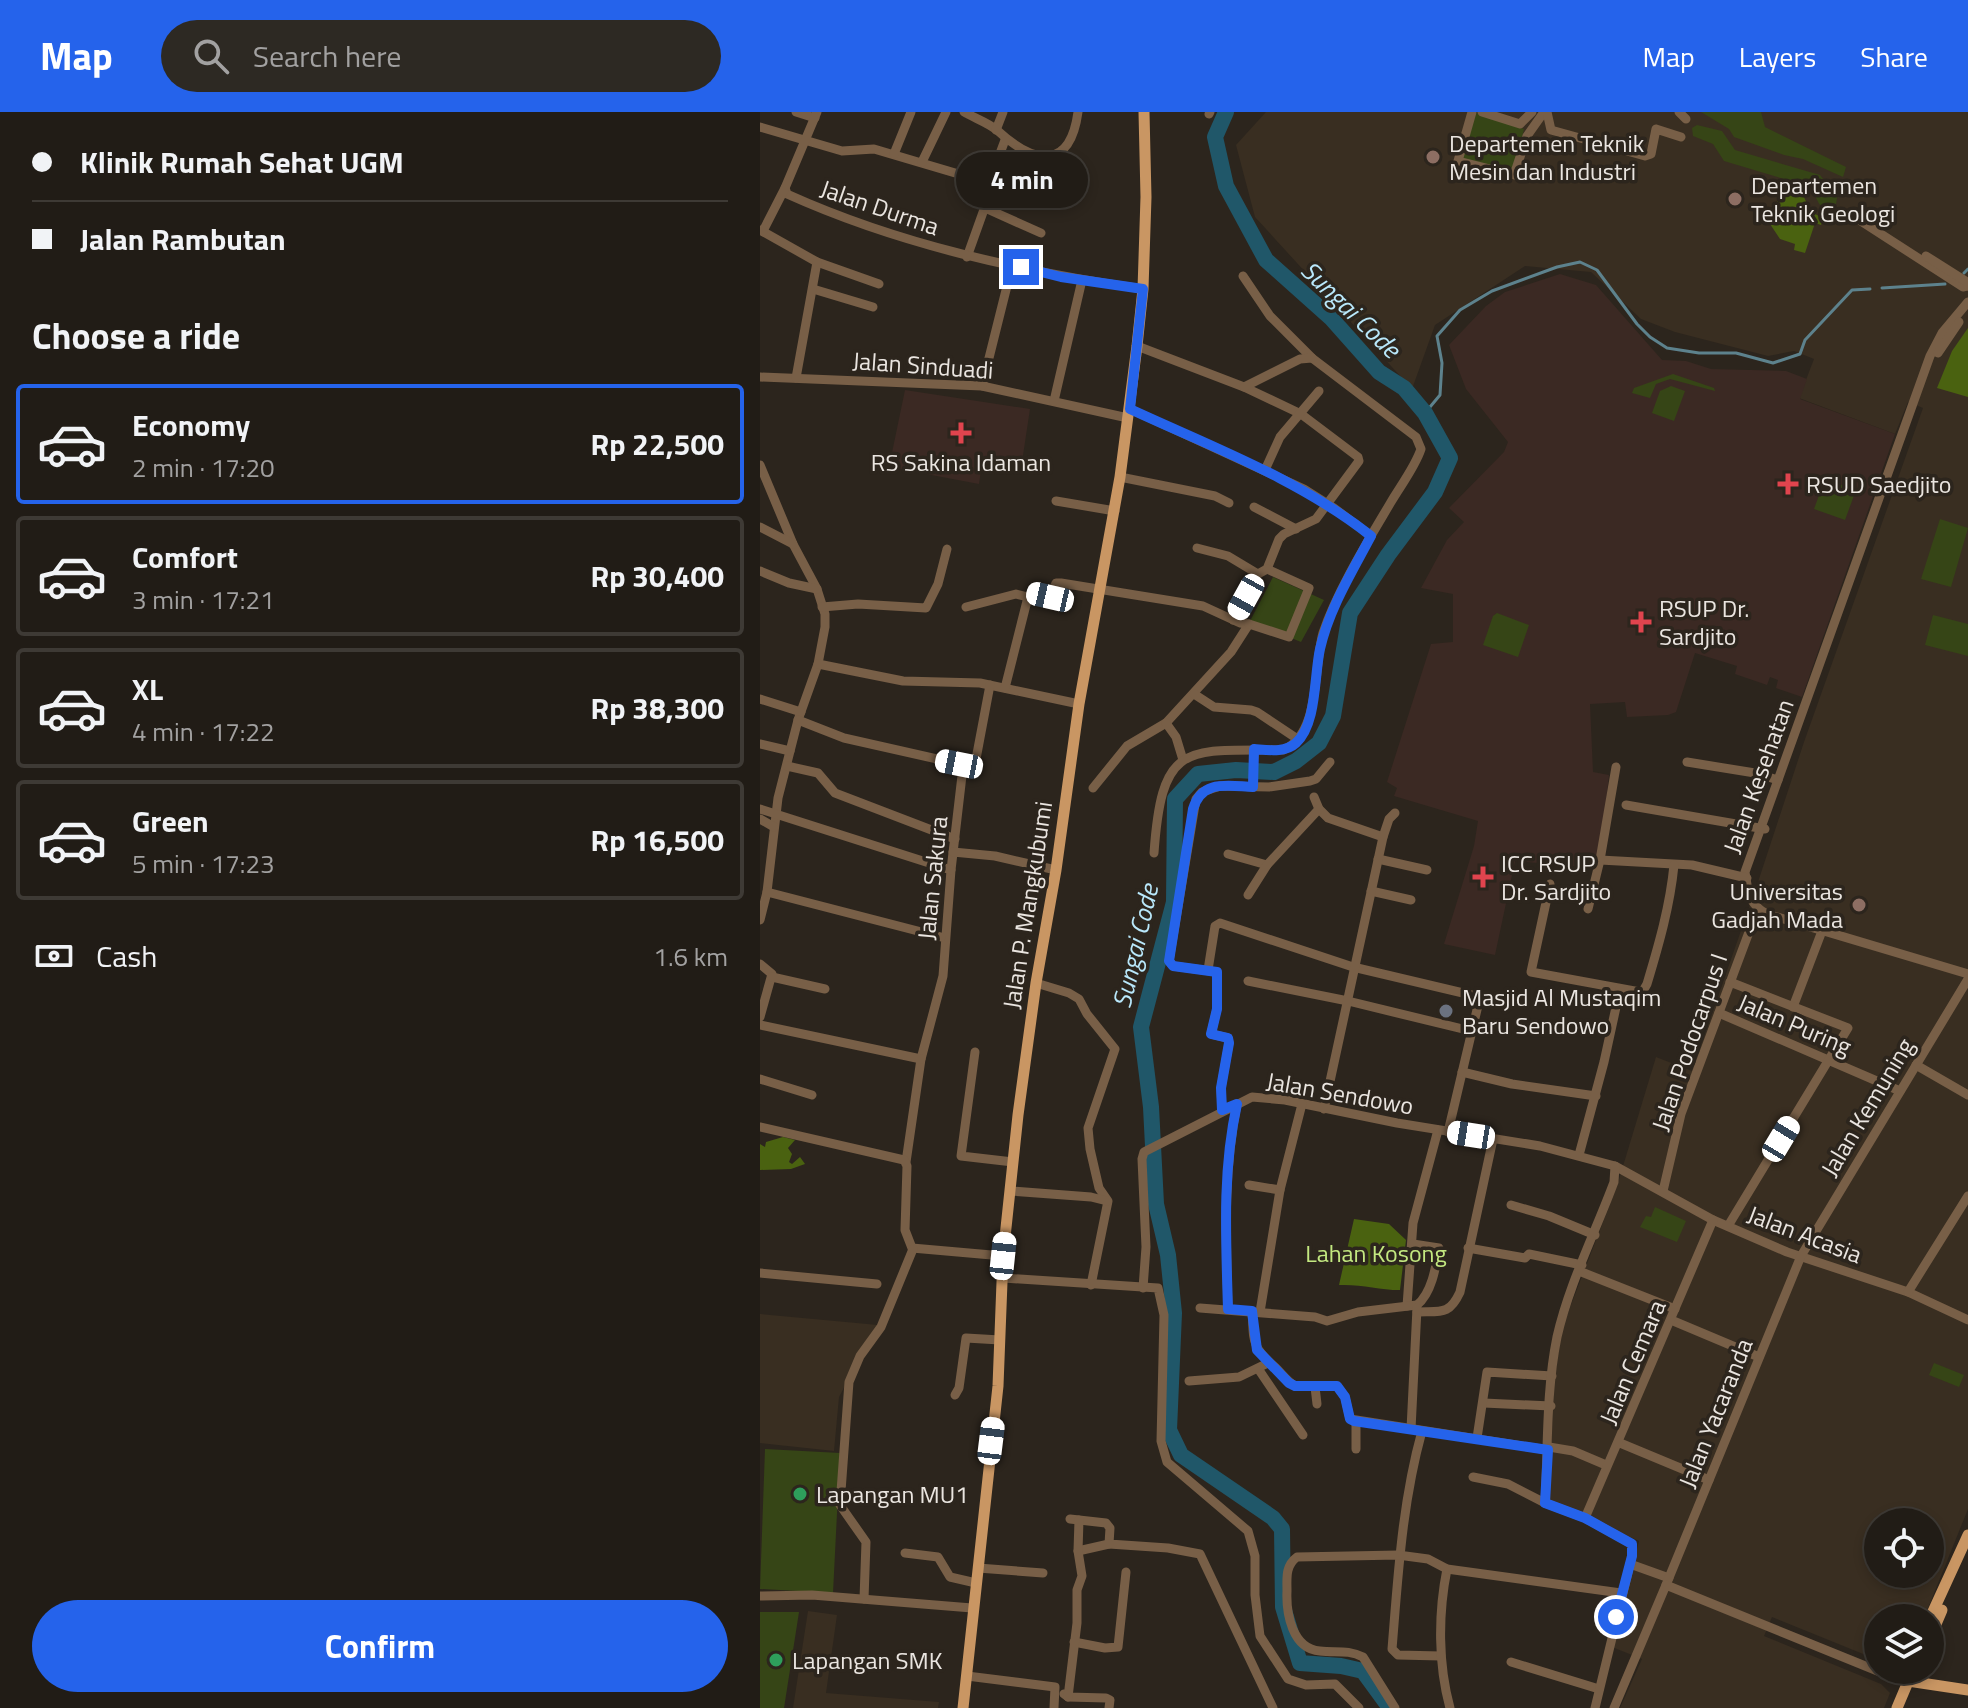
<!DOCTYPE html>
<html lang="en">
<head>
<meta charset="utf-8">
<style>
  :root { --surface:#211c16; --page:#2d2923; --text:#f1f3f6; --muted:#a2a1a1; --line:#3e3a35; --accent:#2563eb }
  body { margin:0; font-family:"Titillium Web",sans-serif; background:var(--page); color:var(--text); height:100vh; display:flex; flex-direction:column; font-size:30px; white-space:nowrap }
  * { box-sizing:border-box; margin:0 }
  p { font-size:26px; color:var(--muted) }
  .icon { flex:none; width:44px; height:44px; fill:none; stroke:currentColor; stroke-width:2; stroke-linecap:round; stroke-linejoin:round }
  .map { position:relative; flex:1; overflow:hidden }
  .drawer { display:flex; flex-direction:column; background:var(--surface); width:760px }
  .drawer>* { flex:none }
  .hud { display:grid; align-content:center; height:176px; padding:0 32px; background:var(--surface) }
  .tools { position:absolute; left:1104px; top:1396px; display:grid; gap:16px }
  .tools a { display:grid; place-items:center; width:80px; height:80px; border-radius:50%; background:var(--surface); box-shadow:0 4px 12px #0003,0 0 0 2px var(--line); font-size:40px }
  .end { position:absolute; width:36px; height:36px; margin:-18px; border:10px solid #2563eb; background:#fff; box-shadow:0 0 0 4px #fff }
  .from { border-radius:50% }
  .bubble { position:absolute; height:56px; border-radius:28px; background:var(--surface); box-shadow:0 4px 12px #0003,0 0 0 2px var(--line); font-size:26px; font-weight:700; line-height:56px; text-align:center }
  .car { position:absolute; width:24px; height:48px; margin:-24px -12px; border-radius:10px; box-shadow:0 0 6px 2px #0007; background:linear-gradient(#fff 24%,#345 0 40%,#fff 0 76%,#345 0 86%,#fff 0) }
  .hud b { display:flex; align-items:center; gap:28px; height:76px; font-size:30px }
  .hud b+b { border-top:2px solid var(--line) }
  .hud i { width:20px; height:20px; background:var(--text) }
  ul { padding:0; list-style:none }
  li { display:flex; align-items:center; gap:24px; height:120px; margin:0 16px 12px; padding:0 16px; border:4px solid var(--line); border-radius:8px }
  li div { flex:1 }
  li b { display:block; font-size:30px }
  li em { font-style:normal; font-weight:700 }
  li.active { border-color:var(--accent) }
  li>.icon { width:72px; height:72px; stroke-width:1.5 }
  h2 { padding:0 32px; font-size:36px; line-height:96px }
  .pay { display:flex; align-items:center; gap:20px; height:88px; padding:0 32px; font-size:30px }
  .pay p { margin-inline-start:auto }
  .cta { display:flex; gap:16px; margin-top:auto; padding:16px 32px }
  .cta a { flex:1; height:92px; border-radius:48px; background:var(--accent); color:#fff; font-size:32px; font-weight:700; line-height:92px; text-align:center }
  header { display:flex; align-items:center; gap:48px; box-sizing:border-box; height:112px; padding:0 40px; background:var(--accent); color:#fff }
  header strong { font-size:38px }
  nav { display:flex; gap:44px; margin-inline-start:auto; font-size:28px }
  .search { width:560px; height:72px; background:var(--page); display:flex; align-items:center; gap:20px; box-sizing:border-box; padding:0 28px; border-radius:44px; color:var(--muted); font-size:30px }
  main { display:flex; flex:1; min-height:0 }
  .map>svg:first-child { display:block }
  .built { fill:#392e21; fill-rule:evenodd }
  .medical { fill:#3b2923 }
  .green { fill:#364516 }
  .forest { fill:#4a6210 }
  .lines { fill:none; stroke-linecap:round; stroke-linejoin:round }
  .stream { stroke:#5d828d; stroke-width:3 }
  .river { stroke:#205769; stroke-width:16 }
  .minor { stroke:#785f47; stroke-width:9 }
  .major { stroke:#c99663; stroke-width:11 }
  .route { stroke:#2563eb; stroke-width:10 }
  .education-dot { fill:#8d6e63; stroke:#2c251d; stroke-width:3 }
  .health-dot { fill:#e0444e; stroke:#2c251d; stroke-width:3 }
  .worship-dot { fill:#6b7280; stroke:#2c251d; stroke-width:3 }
  .leisure-dot { fill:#2e9e5b; stroke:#2c251d; stroke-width:3 }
  .labels { text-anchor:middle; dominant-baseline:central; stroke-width:7; stroke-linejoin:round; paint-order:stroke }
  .poi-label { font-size:24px; fill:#eae5e0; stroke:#2c251d; text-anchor:start }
  .street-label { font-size:24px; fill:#eae5e0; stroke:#2c251d }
  .park-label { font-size:24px; fill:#c3e880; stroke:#2c251d }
  .water-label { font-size:26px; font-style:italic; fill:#b9e8fb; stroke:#2c251d }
</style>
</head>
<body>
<header>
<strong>Map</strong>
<div class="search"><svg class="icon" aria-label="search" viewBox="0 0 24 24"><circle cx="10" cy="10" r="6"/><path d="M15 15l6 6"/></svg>Search here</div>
<nav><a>Map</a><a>Layers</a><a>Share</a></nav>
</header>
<main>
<section class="drawer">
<div class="hud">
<b><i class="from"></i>Klinik Rumah Sehat UGM</b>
<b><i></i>Jalan Rambutan</b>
</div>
<h2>Choose a ride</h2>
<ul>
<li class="active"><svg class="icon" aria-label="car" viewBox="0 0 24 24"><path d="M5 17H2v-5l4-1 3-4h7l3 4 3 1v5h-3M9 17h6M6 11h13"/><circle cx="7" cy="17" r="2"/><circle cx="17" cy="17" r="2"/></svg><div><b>Economy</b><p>2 min · 17:20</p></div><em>Rp 22,500</em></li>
<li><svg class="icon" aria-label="car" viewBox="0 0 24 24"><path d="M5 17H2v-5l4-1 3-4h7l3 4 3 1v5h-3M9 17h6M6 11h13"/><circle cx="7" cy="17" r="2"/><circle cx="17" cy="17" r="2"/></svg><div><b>Comfort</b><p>3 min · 17:21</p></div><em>Rp 30,400</em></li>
<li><svg class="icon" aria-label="car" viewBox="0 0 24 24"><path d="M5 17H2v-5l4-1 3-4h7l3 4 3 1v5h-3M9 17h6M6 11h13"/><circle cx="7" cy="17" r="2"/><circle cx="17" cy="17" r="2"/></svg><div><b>XL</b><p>4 min · 17:22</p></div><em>Rp 38,300</em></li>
<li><svg class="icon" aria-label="car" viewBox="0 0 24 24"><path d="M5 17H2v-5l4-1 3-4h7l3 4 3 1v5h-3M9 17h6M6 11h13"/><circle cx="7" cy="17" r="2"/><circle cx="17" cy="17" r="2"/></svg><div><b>Green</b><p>5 min · 17:23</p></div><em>Rp 16,500</em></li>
</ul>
<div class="pay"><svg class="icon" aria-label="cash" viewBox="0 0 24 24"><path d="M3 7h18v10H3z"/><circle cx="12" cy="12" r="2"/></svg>Cash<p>1.6 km</p></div>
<div class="cta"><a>Confirm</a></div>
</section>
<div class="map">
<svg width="1208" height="1596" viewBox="0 0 1208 1596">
  <rect width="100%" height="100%" fill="#2c251d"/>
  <g class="built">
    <path d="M506,0H1208V1397L1164,1506H1118V1548L1012,1505L1004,1524L1121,1572L1130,1581L1124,1596H860L882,1547L852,1535L879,1429L788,1388L795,1264L802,1216L857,1074L896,945L932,959L998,770L1044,630L1163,296L1148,290L1135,322L1039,286L1054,247L1034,239L1008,244L915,220L881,207L831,160L765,154L675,213L652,277L495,105L476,33ZM1118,1410H1170V1462H1118Z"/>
    <path d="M0,1202L118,1213L79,1285L74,1339L0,1331Z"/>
    <path d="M48,1499L77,1503L66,1581L179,1590L178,1596H33Z"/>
  </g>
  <g class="medical">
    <path d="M800,162L836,173L902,248L926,249L951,257L1026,259L1047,267L1040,287L1135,322L1042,585L1016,576L1018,568L1010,565L1007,573L975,562L977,554L935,541L916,600L908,603L867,605L865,590L830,592L833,660L849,663L840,745L835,756L755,749L735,843L684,832L714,734L718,709L634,684L637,676L627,670L671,532L693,530V482L661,476L687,428L704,410L689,396L744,340L748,330L706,277L689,233L726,194L745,180Z"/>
    <path d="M145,278L270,297L262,350L223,345L219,372L129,355Z"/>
  </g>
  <g class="green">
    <path d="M941,0H1001L1005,15L1086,55L1083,65L1043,47L1024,43L974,25L969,17Z"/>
    <path d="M716,1L764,17L753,61L702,47Z"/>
    <path d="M937,13L962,19L975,38L1060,63C1066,72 1073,72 1078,80L1076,92C1059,105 1058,86 1051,75L964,49L953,32L933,24L932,16Z"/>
    <path d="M913,262L954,276L955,279L910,267L896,272L890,286L872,281L874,276Z"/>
    <path d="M911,274L925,279L914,309L892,301L900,279Z"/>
    <path d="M1065,367L1096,378L1085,408L1054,397Z"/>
    <path d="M1180,407L1208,416L1191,475L1161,467Z"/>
    <path d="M513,465L564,488L541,530L490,509Z"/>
    <path d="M737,501L769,513L758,545L723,533L733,504Z"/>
    <path d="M1173,503L1208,512V544L1165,533Z"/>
    <path d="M895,1095L926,1109L917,1130L880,1115L886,1104L891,1105Z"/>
    <path d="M1174,1251L1204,1263L1199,1275L1169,1263Z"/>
    <path d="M5,1337L80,1341L73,1481L0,1477Z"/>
    <path d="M0,1500H39L24,1596H0Z"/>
  </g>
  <g class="forest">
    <path d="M1021,77L1044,85C1050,99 1057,109 1074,104L1080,109L1063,108L1061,113L1055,111L1045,141L1034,138L1035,132L1020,127L1010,112Z"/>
    <path d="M1208,216V285L1177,276L1192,239Z"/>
    <path d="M23,1025L35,1028L28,1036L32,1042L29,1050L32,1052L40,1045L45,1052L31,1057L0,1058V1032L5,1035L6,1030Z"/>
    <path d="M594,1107L629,1112L646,1128L640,1178C619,1178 601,1172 579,1173Z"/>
  </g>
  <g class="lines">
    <g class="stream">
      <path d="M1204,161L1208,157"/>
      <path d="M1122,176L1185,172"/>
      <path d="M665,301L680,283L682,251L677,224L700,198L732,179L797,155L820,150L837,158L877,212L890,225L907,236L939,241H976L1013,251L1040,242L1045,228L1092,178L1110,177"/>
    </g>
    <path class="river" d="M466,0L455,25L466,74L506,148L571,206L619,260L644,276L665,301L690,346L675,380L628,443L590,501L573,604L559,631L536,649L514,660L476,658L438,662L415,687L414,790L381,915L391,995L396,1092L408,1143L414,1201L409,1318L421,1343L513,1406L522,1417L523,1495L540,1551L581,1554L603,1559L630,1596"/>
    <g class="minor">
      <path d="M36,0L55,6"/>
      <path d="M204,0C214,6 229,11 238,19C274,52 310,59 318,0"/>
      <path d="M712,0L698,49L754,63L767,24L784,0"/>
      <path d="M722,0L760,12L772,0"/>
      <path d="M787,0L791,18L885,44L891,42L896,17L921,25"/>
      <path d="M919,0L926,7"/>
      <path d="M449,2L450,0"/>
      <path d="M0,15L82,39L114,37L229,71L232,75L207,145"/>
      <path d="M236,18L243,0"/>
      <path d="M134,42L151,0"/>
      <path d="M162,50L186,0"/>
      <path d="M229,71L245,28"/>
      <path d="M25,76L27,82C140,133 261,159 383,177"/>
      <path d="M225,96L281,121"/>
      <path d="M1093,104L1203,175L1208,174"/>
      <path d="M0,118L57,150L119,172"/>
      <path d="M3,119L25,76L57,0"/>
      <path d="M1166,144L1207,170L1208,174"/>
      <path d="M483,164L510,204L552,246"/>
      <path d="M53,177L113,195"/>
      <path d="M1208,190L1182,221L1170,244L985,760C988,779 988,792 1007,802L1208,862"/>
      <path d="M377,234L484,275L541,302L598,345L599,349L556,407L524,422L519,427L507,457L498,462L473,508"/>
      <path d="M1178,241L1199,210"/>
      <path d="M0,265L222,274L368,306"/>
      <path d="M36,266L57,150"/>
      <path d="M222,274L252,154"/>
      <path d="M294,289L322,168"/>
      <path d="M370,297L544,377L574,396L611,424"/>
      <path d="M0,353L33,432L57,477L65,502V515L58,552L38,608L18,686L7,780L0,808"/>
      <path d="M505,358L520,325L559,279"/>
      <path d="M360,365L455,384L469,391"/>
      <path d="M296,389L355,399"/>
      <path d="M494,395L536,417"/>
      <path d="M0,415L33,432"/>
      <path d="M437,436L468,444L498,462"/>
      <path d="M0,459L29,471L57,477"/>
      <path d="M62,495L98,492L166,496L178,472L187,437"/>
      <path d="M206,495L256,482L268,485L272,481L290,485L296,471H301L443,494L480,511L489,512L471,540L406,611L367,634L333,676"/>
      <path d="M489,512L529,525L549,476L507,457"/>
      <path d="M58,552L143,569L220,571L319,592"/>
      <path d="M245,576L268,485"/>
      <path d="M434,582L454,595L491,598L497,600L539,628"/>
      <path d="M0,587L41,600"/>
      <path d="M38,608L84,626L199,652L203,655L191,758L183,864L161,947L146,1050"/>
      <path d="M406,611L416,625L423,648"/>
      <path d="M0,632L30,639"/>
      <path d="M927,650L995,661L1018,668"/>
      <path d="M202,653L213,651L216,647L230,573"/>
      <path d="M27,654L58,661L75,681L195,727"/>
      <path d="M493,675L494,637"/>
      <path d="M554,685L559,697L568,706L623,725"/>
      <path d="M866,693L1005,717"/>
      <path d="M0,697L191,758"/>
      <path d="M0,707L14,715"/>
      <path d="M193,740L235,744L296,758"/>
      <path d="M394,741C402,630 424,638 523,638C561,622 553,556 563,521C577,479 608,429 631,390C641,373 655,355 661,337L656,325L552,246L540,247L484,275"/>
      <path d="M468,742L507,753"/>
      <path d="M618,747L667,758"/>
      <path d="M840,748L932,753L987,766"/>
      <path d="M790,772L771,860L880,880L883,879L887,872C899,832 910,794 914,753"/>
      <path d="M611,779L651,788"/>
      <path d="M7,780L181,825"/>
      <path d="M488,783L507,753L559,697"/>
      <path d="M828,797L840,748L856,655"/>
      <path d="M0,852L12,862L0,905"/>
      <path d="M448,858L455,814L460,811L593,855L720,885L688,1020"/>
      <path d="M12,865L65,877"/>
      <path d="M488,869L588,889L711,919"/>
      <path d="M276,871L309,881L319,887L327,902L355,937L328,1016L330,1037L339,1076L348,1089L331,1173"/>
      <path d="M1033,895L1062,819"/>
      <path d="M959,901L1140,979"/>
      <path d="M0,913L161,947"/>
      <path d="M215,940L201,1044L253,1050"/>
      <path d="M1156,953L1208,983"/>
      <path d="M702,960L752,972L836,984"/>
      <path d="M0,967L52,983"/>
      <path d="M564,997L623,725L629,707L635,701"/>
      <path d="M462,998L461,976L469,931L468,926L451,922L457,897V860L413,854L409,849L436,687L442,680L460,674L509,675L550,669L556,667L570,650"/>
      <path d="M0,1015L144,1048L147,1054L145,1118L152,1136L243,1144"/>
      <path d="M819,1043L844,950L860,877"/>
      <path d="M489,1073L520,1078"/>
      <path d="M251,1079L331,1085L347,1089"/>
      <path d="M903,1079L921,1002L998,796"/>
      <path d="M751,1093L789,1104L835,1123"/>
      <path d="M968,1114L1088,916L970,870"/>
      <path d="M708,1136L765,1146L769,1142L822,1153"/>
      <path d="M819,1159L915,1197"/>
      <path d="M0,1161L117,1172"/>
      <path d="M243,1166L398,1176L404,1203L401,1329L407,1350L488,1419L495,1444V1483L500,1524L528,1567L546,1573L575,1572L599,1596"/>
      <path d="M383,1176L386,1135L382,1047L384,1040L492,985L525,988L637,1011L780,1034L855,1054L953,1108L1027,1140L1148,1180L1208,1208"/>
      <path d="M1148,1180L1208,1084"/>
      <path d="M647,1194L653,1111L678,1018"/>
      <path d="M440,1196L555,1205L567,1209L598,1200L657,1193C672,1181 676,1154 679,1136L653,1132"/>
      <path d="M468,1197C466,1127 463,1060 477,992"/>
      <path d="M492,1199C494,1231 491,1234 516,1256C523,1263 527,1269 535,1274H577L585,1285L590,1307L788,1338"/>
      <path d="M500,1200L520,1078L542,992"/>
      <path d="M657,1200C680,1199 689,1204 700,1180L733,1027"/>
      <path d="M911,1208L999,1245"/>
      <path d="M499,1258L543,1323"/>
      <path d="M429,1269L479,1265L508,1251"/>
      <path d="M555,1275L557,1292"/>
      <path d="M195,1283L199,1276L206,1226L240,1228"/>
      <path d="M724,1291L791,1294"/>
      <path d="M596,1309V1337"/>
      <path d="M651,1317L657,1196"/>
      <path d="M662,1319C642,1391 638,1464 632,1537L638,1543L681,1544"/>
      <path d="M717,1326L727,1260L792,1264"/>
      <path d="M860,1331L949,1368"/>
      <path d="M789,1335L813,1339L846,1353"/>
      <path d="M713,1365L748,1372L785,1391"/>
      <path d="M825,1406L953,1108"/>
      <path d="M310,1407L346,1411L350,1416L349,1432L408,1436L440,1442L513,1596"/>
      <path d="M318,1439L349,1432"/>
      <path d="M145,1441L178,1445L190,1465L216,1471"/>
      <path d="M870,1452L909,1466"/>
      <path d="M218,1456L283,1461"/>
      <path d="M687,1457C678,1502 678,1552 690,1596"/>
      <path d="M906,1473L1041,1144L1208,867"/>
      <path d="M0,1484L52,1483L212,1496"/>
      <path d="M104,1487L106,1430L80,1393L89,1270L100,1244L121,1215L153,1137"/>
      <path d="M314,1530L345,1536L358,1535L366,1460"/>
      <path d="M751,1550L839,1577"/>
      <path d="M207,1564L295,1575L294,1596"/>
      <path d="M304,1582L308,1585L346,1586L350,1588L349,1596"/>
      <path d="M308,1585L317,1511V1478L322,1464L318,1439L319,1408"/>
      <path d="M635,1596L603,1545C588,1537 575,1541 560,1539C532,1537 526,1501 527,1479C527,1466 525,1454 537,1445L638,1443L668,1447L687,1457L861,1481"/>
      <path d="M835,1596L872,1444V1432L825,1406L785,1391C788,1336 786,1279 797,1225C809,1172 835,1121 854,1070L855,1054"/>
      <path d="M854,1596L906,1473L1120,1560L1148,1569"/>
    </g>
    <g class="major">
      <path d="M1170,1506L1208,1423"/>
      <path d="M1170,1526L1182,1498"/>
      <path d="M1148,1569L1208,1578"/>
      <path d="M203,1596L238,1274L243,1144L258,1003L276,871L296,758L319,592L360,365L377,234L383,177L386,85L384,0"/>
      <path d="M1137,1596L1153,1558"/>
    </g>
  </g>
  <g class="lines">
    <path class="route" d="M261,155L301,165L383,177L370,297C452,335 539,367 611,424C592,460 569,497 560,537C554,564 557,612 536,631C525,641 508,638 494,637L493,675C468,674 442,667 433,697L409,849L413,854L457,860V897L451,922L468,926L469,931L461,976L462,998L477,992C462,1060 466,1127 468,1197L492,1199L497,1238L529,1271L535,1274H577L585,1285L590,1307L594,1309L788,1338L785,1391L825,1406L872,1432V1444L856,1505"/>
  </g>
  <g class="education-dot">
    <circle cx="673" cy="45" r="8"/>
    <circle cx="975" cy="87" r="8"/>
    <circle cx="1099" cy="793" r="8"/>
  </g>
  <g class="health-dot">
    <path d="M197 309h8v8h8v8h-8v8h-8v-8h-8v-8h8z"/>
    <path d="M1024 360h8v8h8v8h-8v8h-8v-8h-8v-8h8z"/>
    <path d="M877 498h8v8h8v8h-8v8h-8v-8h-8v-8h8z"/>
    <path d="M719 753h8v8h8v8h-8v8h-8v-8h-8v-8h8z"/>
  </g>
  <circle class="worship-dot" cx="686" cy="899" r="8"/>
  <g class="leisure-dot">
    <circle cx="40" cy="1382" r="8"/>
    <circle cx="16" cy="1548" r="8"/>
  </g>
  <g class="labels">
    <g class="poi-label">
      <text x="689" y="31">Departemen Teknik<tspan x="689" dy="28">Mesin dan Industri</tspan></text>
      <text x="991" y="73">Departemen<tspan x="991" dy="28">Teknik Geologi</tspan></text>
      <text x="201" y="350" text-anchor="middle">RS Sakina Idaman</text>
      <text x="1046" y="372">RSUD Saedjito</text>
      <text x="899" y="496">RSUP Dr.<tspan x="899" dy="28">Sardjito</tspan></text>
      <text x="741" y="751">ICC RSUP<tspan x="741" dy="28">Dr. Sardjito</tspan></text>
      <text x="1083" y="779" text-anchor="end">Universitas<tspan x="1083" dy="28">Gadjah Mada</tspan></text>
      <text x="702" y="885">Masjid Al Mustaqim<tspan x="702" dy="28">Baru Sendowo</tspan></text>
      <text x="56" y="1382">Lapangan MU1</text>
      <text x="32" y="1548">Lapangan SMK</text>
    </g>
    <g class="street-label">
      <text transform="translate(120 95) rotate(19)">Jalan Durma</text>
      <text transform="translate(163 253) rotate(4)">Jalan Sinduadi</text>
      <text transform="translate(998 664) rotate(-70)">Jalan Kesehatan</text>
      <text transform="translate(172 766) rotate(-84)">Jalan Sakura</text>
      <text transform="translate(267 793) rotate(-81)">Jalan P. Mangkubumi</text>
      <text transform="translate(1035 912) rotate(23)">Jalan Puring</text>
      <text transform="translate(929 930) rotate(-71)">Jalan Podocarpus I</text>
      <text transform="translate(580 981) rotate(10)">Jalan Sendowo</text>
      <text transform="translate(1107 995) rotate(-59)">Jalan Kemuning</text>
      <text transform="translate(1045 1122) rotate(21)">Jalan Acasia</text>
      <text transform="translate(872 1250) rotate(-67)">Jalan Cemara</text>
      <text transform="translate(955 1301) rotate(-68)">Jalan Yacaranda</text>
    </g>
    <g class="park-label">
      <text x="616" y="1141">Lahan Kosong</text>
    </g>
    <g class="water-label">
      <text transform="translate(591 197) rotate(44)">Sungai Code</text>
      <text transform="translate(375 834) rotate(-77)">Sungai Code</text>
    </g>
  </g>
</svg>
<div class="tools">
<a><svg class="icon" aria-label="locate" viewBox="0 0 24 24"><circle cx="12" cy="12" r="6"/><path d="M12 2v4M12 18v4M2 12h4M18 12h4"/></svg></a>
<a><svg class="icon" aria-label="layers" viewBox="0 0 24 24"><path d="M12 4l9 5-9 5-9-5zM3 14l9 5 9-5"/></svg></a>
</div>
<i class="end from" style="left:856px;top:1505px"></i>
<i class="end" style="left:261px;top:155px"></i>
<div class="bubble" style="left:196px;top:40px;width:132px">4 min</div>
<i class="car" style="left:290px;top:485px;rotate:283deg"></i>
<i class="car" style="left:486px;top:485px;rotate:209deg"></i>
<i class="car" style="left:199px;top:652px;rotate:281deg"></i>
<i class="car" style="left:711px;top:1023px;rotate:279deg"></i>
<i class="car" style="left:1021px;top:1027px;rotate:31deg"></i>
<i class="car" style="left:243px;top:1144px;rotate:6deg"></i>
<i class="car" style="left:231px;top:1329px;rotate:7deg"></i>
</div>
</main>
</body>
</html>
